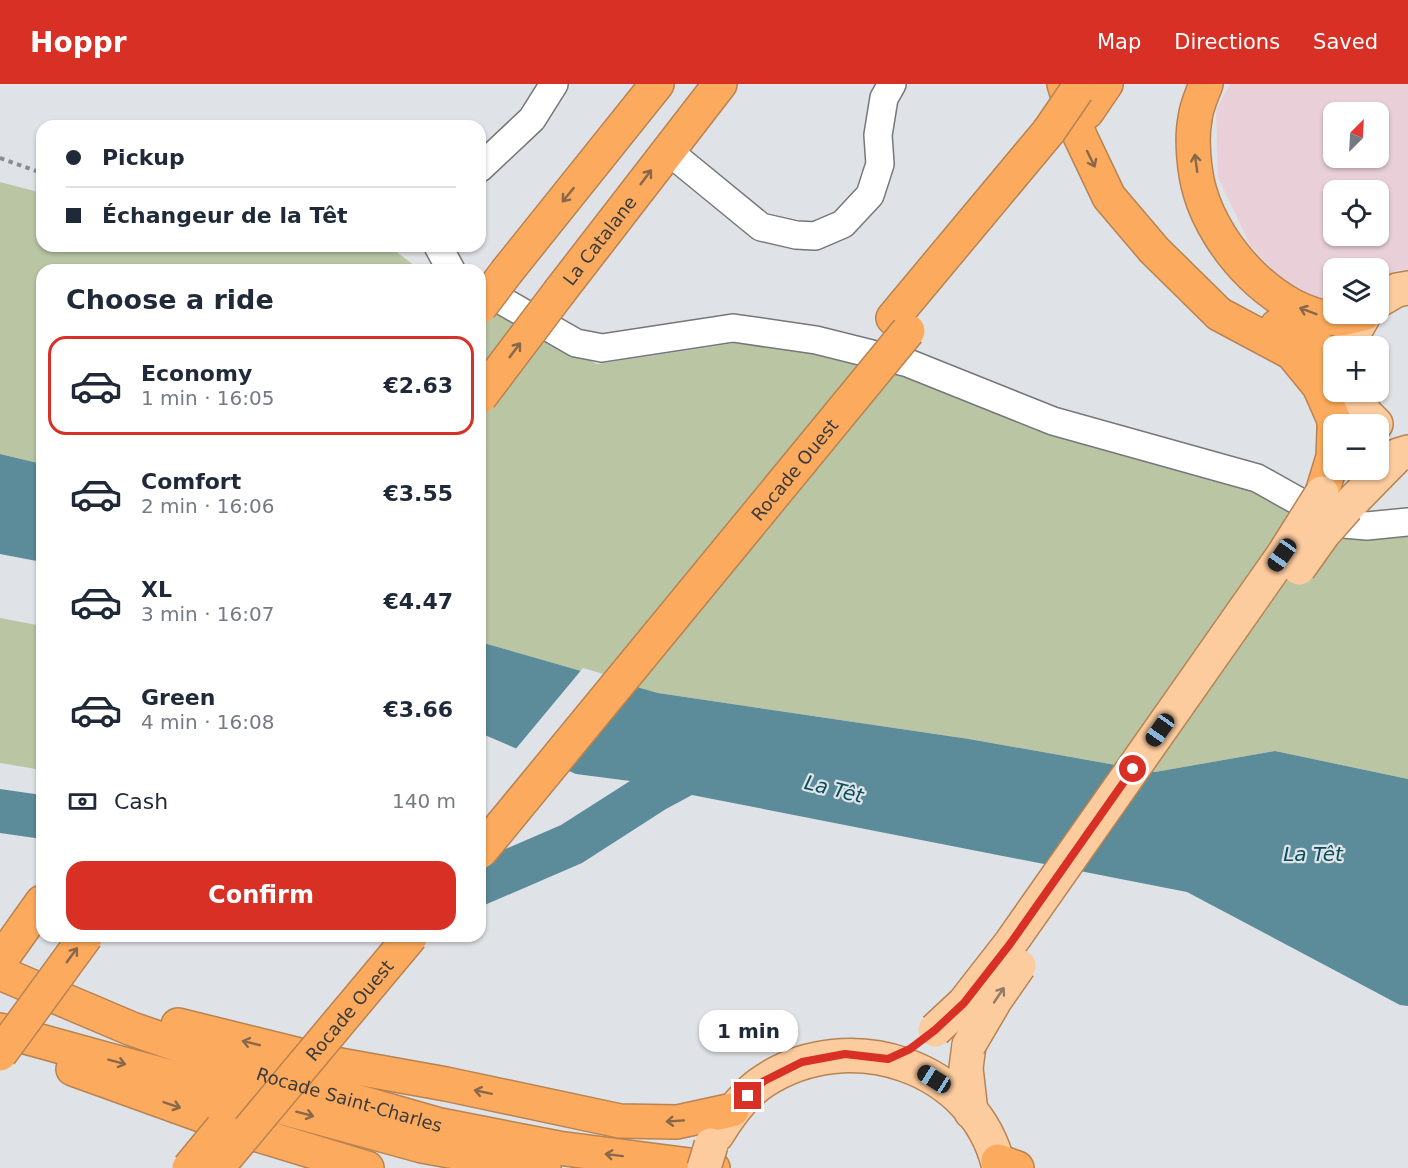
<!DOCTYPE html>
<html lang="en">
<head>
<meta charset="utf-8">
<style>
  :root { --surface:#fff; --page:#f6f6f7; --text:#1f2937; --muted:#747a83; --line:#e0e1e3; --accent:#d93025 }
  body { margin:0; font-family:"DejaVu Sans",sans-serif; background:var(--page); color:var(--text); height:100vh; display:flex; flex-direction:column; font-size:22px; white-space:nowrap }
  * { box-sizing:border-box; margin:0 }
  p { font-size:20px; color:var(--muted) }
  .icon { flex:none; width:33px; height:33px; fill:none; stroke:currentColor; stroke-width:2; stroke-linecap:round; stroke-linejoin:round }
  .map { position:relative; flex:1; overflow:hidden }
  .drawer { position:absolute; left:36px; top:180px; width:450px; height:678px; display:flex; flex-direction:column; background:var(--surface); border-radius:18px; box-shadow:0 2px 4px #0004 }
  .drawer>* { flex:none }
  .hud { position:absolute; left:36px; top:36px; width:450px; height:132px; border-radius:18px; box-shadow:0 2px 4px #0004; display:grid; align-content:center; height:132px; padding:0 30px; background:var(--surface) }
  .needle { width:39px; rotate:24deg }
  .fabs { position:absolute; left:1323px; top:18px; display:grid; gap:12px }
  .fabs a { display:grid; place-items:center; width:66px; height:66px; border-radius:12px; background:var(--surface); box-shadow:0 2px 4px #0004; font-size:30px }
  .end { position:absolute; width:27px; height:27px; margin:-14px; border:8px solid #d93025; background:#fff; box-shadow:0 0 0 3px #fff }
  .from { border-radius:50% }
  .bubble { position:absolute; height:42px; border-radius:18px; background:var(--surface); box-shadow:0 2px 4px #0004; font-size:20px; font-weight:600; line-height:42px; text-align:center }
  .car { position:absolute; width:18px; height:36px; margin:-18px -9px; border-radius:8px; box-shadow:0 0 4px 2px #0007; background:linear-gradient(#222 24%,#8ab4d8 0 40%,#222 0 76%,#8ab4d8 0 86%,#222 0) }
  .hud b { display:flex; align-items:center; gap:21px; height:57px; font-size:22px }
  .hud b+b { border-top:2px solid var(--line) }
  .hud i { width:15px; height:15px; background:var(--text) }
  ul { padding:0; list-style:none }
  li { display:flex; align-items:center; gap:18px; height:99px; margin:0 12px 9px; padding:0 18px; border:3px solid transparent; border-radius:18px }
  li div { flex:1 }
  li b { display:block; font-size:22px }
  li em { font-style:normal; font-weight:600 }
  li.on { border-color:var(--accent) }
  li>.icon { width:54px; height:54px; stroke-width:1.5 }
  h2 { padding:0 30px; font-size:27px; line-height:72px }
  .pay { display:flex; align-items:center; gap:15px; height:66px; padding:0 30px; font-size:22px }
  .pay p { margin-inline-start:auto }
  .cta { display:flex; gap:12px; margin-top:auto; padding:12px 30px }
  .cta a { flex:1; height:69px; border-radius:18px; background:var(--accent); color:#fff; font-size:24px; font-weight:600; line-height:69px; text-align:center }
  header { display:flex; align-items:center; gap:36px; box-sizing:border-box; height:84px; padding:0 30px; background:var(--accent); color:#fff }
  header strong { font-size:28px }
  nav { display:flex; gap:33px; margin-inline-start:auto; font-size:21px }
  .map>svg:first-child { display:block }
  .industrial { fill:#e9d0d8; fill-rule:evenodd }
  .green { fill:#bac5a4 }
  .water { fill:#5c8c99 }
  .pier { fill:#dfe2e6 }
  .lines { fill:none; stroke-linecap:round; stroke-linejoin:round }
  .minor-casing { stroke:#75777b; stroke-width:30 }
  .major-casing { stroke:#b88352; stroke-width:36 }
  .highway-casing { stroke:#b88352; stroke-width:36 }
  .path { stroke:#8a8c8f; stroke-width:4; stroke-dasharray:4.5 4.5; stroke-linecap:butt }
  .minor { stroke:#fff; stroke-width:27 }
  .major { stroke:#fdcc9e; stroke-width:33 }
  .highway { stroke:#fcaa5d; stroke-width:33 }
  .major-bridge-casing { stroke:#b88352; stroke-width:36; stroke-linecap:butt }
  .highway-bridge-casing { stroke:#b88352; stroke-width:36; stroke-linecap:butt }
  .major-bridge { stroke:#fdcc9e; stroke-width:33 }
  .highway-bridge { stroke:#fcaa5d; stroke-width:33 }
  .oneway { stroke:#88674a }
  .oneway2 { stroke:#927c69 }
  .route { stroke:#d93025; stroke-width:8 }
  .labels { text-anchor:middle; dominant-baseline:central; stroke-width:4.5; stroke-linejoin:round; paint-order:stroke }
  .street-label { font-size:18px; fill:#3a3b3d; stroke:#dfe2e6 }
  .water-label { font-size:20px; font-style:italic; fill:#044e5d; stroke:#dfe2e6 }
</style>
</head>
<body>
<header>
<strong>Hoppr</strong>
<nav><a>Map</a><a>Directions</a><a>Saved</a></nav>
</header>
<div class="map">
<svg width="1408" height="1084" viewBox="0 0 1408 1084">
  <rect width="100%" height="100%" fill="#dfe2e6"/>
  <path class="industrial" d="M1230,0H1408V186H1397L1379,198L1378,184H1334L1333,220L1291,207L1250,161L1218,93L1216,26ZM1334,28H1378V74H1334ZM1334,106H1378V152H1334Z"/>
  <g class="green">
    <path d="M0,98L42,109V162H389L420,186H42V380L0,370Z"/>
    <path d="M480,221L597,280L735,259L818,269L909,292L1251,406L1343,455L1408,451V695L1275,667L1155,688L969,655L658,609L480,558Z"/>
    <path d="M0,534L42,542V686L0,679Z"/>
  </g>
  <g class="water">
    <path d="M0,370L42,380V478L0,470Z"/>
    <path d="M480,558L658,609L969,655L1155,688L1275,667L1408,695V922L1400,921L1187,808L692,711L666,725L582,779L480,823V776L561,741L630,697L576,690L480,649Z"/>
    <path d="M0,705L42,711V755L0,749Z"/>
  </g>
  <path class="pier" d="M583,584L637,600L564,688L514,667Z"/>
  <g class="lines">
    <defs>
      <g id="minor">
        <path d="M667,66L761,143L796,151L815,152L843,140L870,111L880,80L878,51L884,14L892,0"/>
        <path d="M480,84L532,35L554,0"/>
        <path d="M438,162L451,186"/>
        <path d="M480,204L576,259L602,264L733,244L816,256L908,279L1053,337L1257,394L1300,418L1344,440L1367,442L1408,438"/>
      </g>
      <g id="major">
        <path d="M1378,217L1397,206L1408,204"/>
        <path d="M1350,262L1351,254L1365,230"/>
        <path d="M1353,308L1362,326L1376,340"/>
        <path d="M1347,423L1398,371L1408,368"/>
        <path d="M969,961L966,984L971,1028"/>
        <path d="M717,1051C729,1031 744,1010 764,997C849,941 976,981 999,1084"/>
      </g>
      <g id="highway">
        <path d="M1064,0L1080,52L1109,113L1154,166L1219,230L1292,269L1319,302L1334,336V340"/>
        <path d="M1206,0C1202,11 1196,23 1195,35C1191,55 1194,88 1200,108C1216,164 1276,231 1337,235C1346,235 1356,231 1364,230"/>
        <path d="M1087,28L1106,0"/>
        <path d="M508,186L657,0"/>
        <path id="s1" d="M560,207L720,0"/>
        <path d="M893,234L1049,47"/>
        <path d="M1277,242L1334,272"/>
        <path d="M1322,409L1333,373L1334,347"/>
        <path d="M0,877L42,818"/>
        <path id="s2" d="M0,889L132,945L265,991L440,1041L558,1064L713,1084"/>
        <path d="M178,941L340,981L446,1000L620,1037L677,1038L732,1026"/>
        <path d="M0,946L422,1062L544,1084"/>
        <path d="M73,985L248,1048L367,1084"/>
        <path d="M998,1077L1017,1084"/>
      </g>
    </defs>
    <use href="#minor" class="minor-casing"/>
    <use href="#major" class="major-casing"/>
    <use href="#highway" class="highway-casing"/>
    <path class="path" d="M0,74L42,89"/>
    <use href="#minor" class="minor"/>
    <use href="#major" class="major"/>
    <use href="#highway" class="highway"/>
    <defs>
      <g id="major-bridge">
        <path d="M1299,484L1324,449L1347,423"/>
        <path d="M935,946L964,919L1010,860L1283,471L1322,409"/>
        <path d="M969,961L996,915L1019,882"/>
        <path d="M704,1084L711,1061"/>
      </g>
      <g id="highway-bridge">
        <path d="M1049,47L1077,6"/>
        <path d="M480,223L508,186"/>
        <path d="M480,313L560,207"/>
        <path id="s3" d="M480,768L908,247"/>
        <path d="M0,970L86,852"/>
        <path d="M189,1084L222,1044"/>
        <path id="s4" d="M217,1084L411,852"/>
      </g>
    </defs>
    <use href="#major-bridge" class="major-bridge-casing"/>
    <use href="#highway-bridge" class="highway-bridge-casing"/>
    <use href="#major-bridge" class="major-bridge"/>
    <use href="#highway-bridge" class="highway-bridge"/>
  </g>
  <defs><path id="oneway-shaft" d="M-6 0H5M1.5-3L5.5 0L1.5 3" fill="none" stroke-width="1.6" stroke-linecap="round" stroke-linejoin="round" transform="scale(1.5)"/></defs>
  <g class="oneway">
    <use href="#oneway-shaft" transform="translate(1091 75) rotate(64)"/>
    <use href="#oneway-shaft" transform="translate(1196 79) rotate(-98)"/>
    <use href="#oneway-shaft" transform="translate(646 93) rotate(-53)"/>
    <use href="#oneway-shaft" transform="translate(568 111) rotate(129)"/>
    <use href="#oneway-shaft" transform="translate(1308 227) rotate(-159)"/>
    <use href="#oneway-shaft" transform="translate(515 266) rotate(-53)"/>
    <use href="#oneway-shaft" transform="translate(72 871) rotate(-54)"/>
    <use href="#oneway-shaft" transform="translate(251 959) rotate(-166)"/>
    <use href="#oneway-shaft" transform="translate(117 978) rotate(15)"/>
    <use href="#oneway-shaft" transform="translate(483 1008) rotate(-168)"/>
    <use href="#oneway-shaft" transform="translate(172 1021) rotate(19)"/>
    <use href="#oneway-shaft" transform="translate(305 1030) rotate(15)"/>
    <use href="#oneway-shaft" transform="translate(675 1037) rotate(176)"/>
    <use href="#oneway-shaft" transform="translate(614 1071) rotate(-173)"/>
  </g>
  <use class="oneway2" href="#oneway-shaft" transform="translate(999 911) rotate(-56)"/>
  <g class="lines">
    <path class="route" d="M748,1012L764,997L802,978L845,970L888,975L910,965L935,946L964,919L1010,860L1133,685"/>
  </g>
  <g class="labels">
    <g class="street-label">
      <text stroke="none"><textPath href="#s1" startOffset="64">La Catalane</textPath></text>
      <text stroke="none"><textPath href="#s3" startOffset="495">Rocade Ouest</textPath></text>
      <text stroke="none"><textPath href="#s4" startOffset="206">Rocade Ouest</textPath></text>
      <text stroke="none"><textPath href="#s2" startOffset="372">Rocade Saint-Charles</textPath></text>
    </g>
    <g class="water-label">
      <text transform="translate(834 705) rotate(14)">La Têt</text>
      <text x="1313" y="770">La Têt</text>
    </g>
  </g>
</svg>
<div class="fabs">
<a><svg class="needle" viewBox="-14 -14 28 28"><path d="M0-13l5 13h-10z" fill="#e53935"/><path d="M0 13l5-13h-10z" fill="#747a83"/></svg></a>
<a><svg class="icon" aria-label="locate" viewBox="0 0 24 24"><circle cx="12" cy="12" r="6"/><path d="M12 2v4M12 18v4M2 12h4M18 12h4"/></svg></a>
<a><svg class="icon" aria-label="layers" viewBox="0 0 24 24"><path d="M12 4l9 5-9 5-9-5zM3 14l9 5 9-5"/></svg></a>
<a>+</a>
<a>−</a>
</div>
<i class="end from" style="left:1133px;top:685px"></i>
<i class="end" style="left:748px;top:1012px"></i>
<div class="bubble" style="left:699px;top:926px;width:99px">1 min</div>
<i class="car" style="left:1282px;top:471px;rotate:215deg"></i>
<i class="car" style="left:1160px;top:646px;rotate:215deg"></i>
<i class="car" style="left:934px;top:995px;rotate:302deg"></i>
<div class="hud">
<b><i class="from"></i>Pickup</b>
<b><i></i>Échangeur de la Têt</b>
</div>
<section class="drawer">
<h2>Choose a ride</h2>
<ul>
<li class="on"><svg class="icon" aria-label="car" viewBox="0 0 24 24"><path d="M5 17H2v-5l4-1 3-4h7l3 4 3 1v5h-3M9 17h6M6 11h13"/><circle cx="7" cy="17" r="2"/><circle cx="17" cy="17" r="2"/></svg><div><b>Economy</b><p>1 min · 16:05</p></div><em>€2.63</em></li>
<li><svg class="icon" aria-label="car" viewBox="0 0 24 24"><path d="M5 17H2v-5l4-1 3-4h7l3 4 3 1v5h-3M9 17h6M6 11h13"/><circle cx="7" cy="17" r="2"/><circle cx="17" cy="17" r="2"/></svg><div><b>Comfort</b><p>2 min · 16:06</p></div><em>€3.55</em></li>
<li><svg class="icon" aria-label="car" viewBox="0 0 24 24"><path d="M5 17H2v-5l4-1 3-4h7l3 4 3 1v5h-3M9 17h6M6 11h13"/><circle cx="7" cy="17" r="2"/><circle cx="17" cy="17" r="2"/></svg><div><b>XL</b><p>3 min · 16:07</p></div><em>€4.47</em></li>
<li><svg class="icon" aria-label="car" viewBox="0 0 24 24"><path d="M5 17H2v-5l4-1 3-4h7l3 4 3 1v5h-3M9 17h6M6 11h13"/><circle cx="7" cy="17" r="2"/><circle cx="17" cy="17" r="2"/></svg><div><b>Green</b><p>4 min · 16:08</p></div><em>€3.66</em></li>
</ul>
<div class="pay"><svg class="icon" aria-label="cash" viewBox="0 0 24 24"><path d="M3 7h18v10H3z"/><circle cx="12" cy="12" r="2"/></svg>Cash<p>140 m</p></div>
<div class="cta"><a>Confirm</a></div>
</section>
</div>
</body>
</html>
